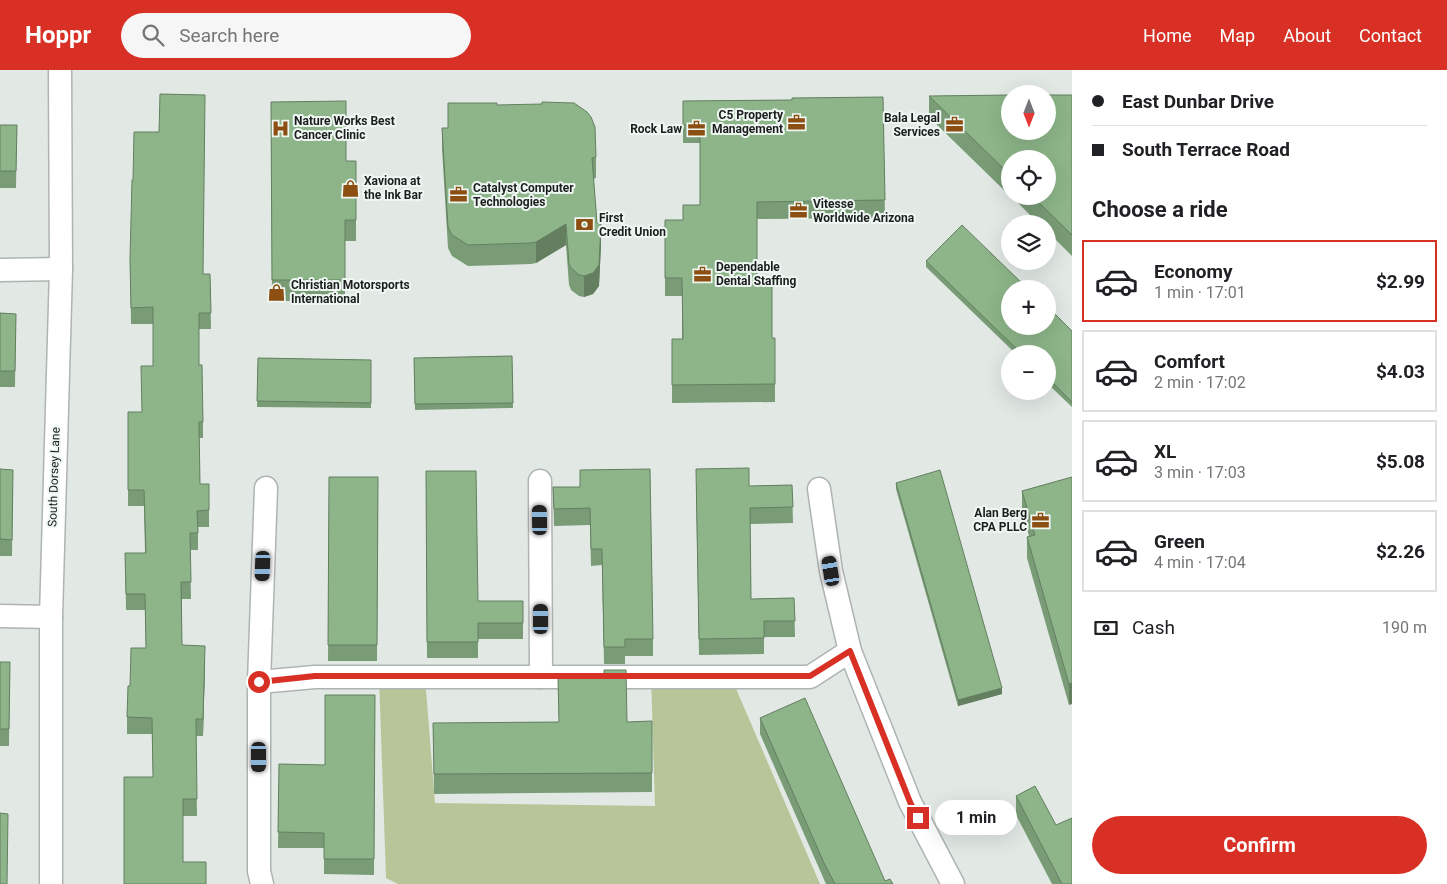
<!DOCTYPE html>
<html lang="en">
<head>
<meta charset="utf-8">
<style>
  :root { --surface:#fff; --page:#f6f6f6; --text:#202124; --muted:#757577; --line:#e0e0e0; --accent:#d93025 }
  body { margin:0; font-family:Roboto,sans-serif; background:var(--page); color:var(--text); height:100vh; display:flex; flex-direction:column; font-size:19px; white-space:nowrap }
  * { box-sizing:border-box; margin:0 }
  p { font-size:16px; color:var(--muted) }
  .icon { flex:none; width:28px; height:28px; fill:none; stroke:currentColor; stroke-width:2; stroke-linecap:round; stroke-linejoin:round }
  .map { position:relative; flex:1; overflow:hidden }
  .details { display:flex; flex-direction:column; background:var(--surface); width:375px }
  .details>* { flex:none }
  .hud { display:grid; align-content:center; height:110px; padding:0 20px; background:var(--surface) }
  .needle { width:32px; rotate:180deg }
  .buttons { position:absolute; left:1001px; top:15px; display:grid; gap:10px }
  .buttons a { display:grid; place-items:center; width:55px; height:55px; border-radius:50%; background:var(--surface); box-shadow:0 5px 20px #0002; font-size:25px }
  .end { position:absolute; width:22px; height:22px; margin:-11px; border:6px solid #d93025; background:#fff; box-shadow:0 0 0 2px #fff }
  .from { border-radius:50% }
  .bubble { position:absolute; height:35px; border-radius:18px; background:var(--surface); box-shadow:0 5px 20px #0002; font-size:16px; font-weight:700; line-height:35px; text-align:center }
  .car { position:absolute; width:15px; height:30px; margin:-15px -8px; border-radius:6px; box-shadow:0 0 4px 1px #0007; background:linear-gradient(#222 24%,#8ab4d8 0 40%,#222 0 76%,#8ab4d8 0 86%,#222 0) }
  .hud b { display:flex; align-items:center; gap:18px; height:48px; font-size:19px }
  .hud b+b { border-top:1px solid var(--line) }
  .hud i { width:12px; height:12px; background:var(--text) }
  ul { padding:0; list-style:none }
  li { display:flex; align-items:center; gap:15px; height:82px; margin:0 10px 8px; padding:0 10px; border:2px solid var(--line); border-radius:0px }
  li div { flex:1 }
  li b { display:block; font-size:19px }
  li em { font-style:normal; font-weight:700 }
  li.on { border-color:var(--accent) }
  li>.icon { width:45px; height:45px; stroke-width:1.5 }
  h2 { padding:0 20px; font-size:22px; line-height:60px }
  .pay { display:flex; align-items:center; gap:12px; height:55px; padding:0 20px; font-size:19px }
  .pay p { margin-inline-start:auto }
  .primary-button { display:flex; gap:10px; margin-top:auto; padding:10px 20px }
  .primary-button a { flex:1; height:58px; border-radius:30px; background:var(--accent); color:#fff; font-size:20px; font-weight:700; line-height:58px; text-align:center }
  header { display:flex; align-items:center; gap:30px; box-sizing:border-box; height:70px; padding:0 25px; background:var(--accent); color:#fff }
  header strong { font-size:24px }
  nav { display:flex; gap:28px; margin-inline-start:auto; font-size:18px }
  .search { width:350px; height:45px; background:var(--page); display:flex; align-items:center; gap:12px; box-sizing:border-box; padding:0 18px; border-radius:28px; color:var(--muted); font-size:19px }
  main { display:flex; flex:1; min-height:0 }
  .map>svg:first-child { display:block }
  .green { fill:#b8c599 }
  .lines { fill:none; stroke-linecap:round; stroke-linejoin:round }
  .minor-casing { stroke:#aeb4b1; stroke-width:25 }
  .minor { stroke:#fff; stroke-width:22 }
  .wall { fill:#799c76 }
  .shaded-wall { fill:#637f60 }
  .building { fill:#8db589; stroke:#637f60 }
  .route { stroke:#d93025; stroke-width:6 }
  .labels { text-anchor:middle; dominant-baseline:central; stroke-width:4; stroke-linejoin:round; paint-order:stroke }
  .poi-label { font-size:12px; font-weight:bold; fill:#1b1e1c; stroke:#eff7f3; text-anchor:start }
  .street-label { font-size:12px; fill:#1b1e1c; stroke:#eff7f3 }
</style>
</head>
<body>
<header>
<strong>Hoppr</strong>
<div class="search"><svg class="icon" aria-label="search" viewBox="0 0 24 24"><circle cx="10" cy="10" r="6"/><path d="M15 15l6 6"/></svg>Search here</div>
<nav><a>Home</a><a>Map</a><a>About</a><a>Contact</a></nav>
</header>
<main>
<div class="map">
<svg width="1072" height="814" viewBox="0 0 1072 814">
  <rect width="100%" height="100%" fill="#e2e9e5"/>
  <path class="green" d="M379,607H425L435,733L655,736L651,607H731L820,814H398L386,808Z"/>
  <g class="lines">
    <defs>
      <g id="minor">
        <path d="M0,200L61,199"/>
        <path d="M540,411L541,607"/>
        <path d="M819,419L831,501L850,581L910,732L953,814"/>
        <path d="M0,546L51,547"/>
        <path d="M259,612L315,607H810L850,581"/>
        <path d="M51,814V547L61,199L60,0"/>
        <path d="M262,814L259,801V612L266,418"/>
      </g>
    </defs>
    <use href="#minor" class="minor-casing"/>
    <use href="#minor" class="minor"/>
  </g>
  <g class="wall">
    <path d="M1072,25V186L1048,162V154H1039L1011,126H1048L1010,89V126L929,47V26Z"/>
    <path d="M883,27L885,148L757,149V212L772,268H775V332L672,333V269H682V226H665V150H683L700,135V73H683V31L792,30Z"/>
    <path d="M271,32L346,91H356V171H345V231H272Z"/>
    <path d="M497,35L596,87V108L593,109L597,153L601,175L599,216L593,224L584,227L579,226L571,220L569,215L566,175L536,193L531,194L468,196L452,186L448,178L442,79V58H448Z"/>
    <path d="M0,55H17L16,118H0Z"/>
    <path d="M130,189L203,204H210L211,259H199V295L203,352V368H199L200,414H209V457H198V480H190L191,529H182V575L205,592L203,666H196L197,746H183L124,814L153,707L152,664H127V647L130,616L146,578L145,540H126L125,483H145L144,436H128V342H142L153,296V254H131Z"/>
    <path d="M926,191L1072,261V337L1048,314V284H1016L926,197Z"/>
    <path d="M0,243L16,244L15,317H0Z"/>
    <path d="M512,286L513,338L415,340L414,288Z"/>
    <path d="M258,288L371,290V338L257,337Z"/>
    <path d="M0,399L13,416L12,486H0Z"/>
    <path d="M426,401L478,531H523V569H478V588H427Z"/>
    <path d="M329,407H378L377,591H328Z"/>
    <path d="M1072,407L1069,635L1027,488V467L1029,466L1022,442V421Z"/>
    <path d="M896,413L1002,624L958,636L896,419Z"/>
    <path d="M696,415L749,416L792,415L793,453L750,454L751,529L794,528L795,567H764V584L699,585Z"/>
    <path d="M553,417H580L653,569V586H625V594H604L602,495L591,496L590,455L554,456Z"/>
    <path d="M0,592H10L9,676H0Z"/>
    <path d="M604,605L627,652L652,651V722L434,724L433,653L559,652L558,607Z"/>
    <path d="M375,625L374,805L324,804V778H278L279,694L325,695Z"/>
    <path d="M760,648L885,811L893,814H826L760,664Z"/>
    <path d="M1016,726L1056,755L1072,814H1052L1016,745Z"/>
  </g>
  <g class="shaded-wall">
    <path d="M566,154V175L536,193V172Z"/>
    <path d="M601,154V175L599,216L593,224L584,227V206Z"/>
    <path d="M205,576V592L203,666V649Z"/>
    <path d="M1072,613V634L1069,635V614Z"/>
    <path d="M1002,618V624L958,636V630Z"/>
  </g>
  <g class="building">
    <path d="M160,24L205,25L203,204H210L211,243H199V295H202L203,352H199L200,414H209V440L197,441L198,463H190L191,512H181L182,575L205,576L203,649H196L197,729H183V792H206V814H124V707H153L152,648L127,647L128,616H130L131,578H146L145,524H126L125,483H146L144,420H128V342H142L141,296H153V237L131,238L130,189L132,110H133L134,62H159Z"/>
    <path d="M1010,25V61H1048V25H1072V165L1032,126H1048V89H1010V105L929,26Z"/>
    <path d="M883,27L885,130L757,132V212H772V268H775V314L672,315V269H683L682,208H665V150H683V135H700V55H683V31L792,30V28Z"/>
    <path d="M346,31V91H356V150H345V210H272L271,32Z"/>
    <path d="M542,32L574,33L587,42L591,47L595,57L596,87L592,88L597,153L601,154L599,195L593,203L584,206L579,205L571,198L569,194L566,154L536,172L531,173L468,175L452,165L448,157L442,58H448V33H497V35L542,34Z"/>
    <path d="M0,55H17L16,101H0Z"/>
    <path d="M962,155L1028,219H1010V256H1048V237L1072,261V332L1048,308V284H1022L926,191Z"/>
    <path d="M0,243L16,244L15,301H0Z"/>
    <path d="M512,286L513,333L415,334L414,288Z"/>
    <path d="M258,288L371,290V333L257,331Z"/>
    <path d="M749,398V416L792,415L793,437L750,438L751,529L794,528L795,551H764V568L699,569L696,399Z"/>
    <path d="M0,399L13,400L12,470L0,469Z"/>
    <path d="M650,399L653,569H625V577H604L602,479H591L590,438L554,439L553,417H580V400Z"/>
    <path d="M940,400L1002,618L958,630L896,413Z"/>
    <path d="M426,401H476L478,531H523V553H478V572H427Z"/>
    <path d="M329,407H378L377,575H328Z"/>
    <path d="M1072,407V613L1069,614L1027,467L1035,465L1022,421Z"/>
    <path d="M0,592H10L9,659H0Z"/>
    <path d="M604,600H626L627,652L652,651V703L434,704L433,653L559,652L558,607L604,605Z"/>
    <path d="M325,625H375L374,789H324V763L278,762L279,694L325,695Z"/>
    <path d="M805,628L885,811L890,809L893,814H835L824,793L760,648Z"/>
    <path d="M1035,716L1056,755L1072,748V814H1062L1016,726Z"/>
    <path d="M0,743L8,744L7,814H0Z"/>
  </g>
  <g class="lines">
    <path class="route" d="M259,612L315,606H810L850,581L910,732L918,748"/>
  </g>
  <defs>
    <symbol id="office-bare" viewBox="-9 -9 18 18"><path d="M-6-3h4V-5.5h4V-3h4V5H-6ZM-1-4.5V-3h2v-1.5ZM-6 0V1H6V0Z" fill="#8c4e11" stroke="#eff7f3" stroke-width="2.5" paint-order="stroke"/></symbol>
    <symbol id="hospital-bare" viewBox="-9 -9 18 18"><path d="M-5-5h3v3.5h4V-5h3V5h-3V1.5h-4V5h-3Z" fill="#8c4e11" stroke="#eff7f3" stroke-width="2.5" paint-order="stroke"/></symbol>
    <symbol id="shop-bare" viewBox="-9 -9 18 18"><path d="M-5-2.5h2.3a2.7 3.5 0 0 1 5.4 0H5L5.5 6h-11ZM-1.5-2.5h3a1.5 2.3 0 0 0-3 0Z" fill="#8c4e11" stroke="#eff7f3" stroke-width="2.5" paint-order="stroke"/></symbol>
    <symbol id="bank-bare" viewBox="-9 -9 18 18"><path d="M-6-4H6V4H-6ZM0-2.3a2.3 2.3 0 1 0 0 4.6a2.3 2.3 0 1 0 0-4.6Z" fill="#8c4e11" stroke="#eff7f3" stroke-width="2.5" paint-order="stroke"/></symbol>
  </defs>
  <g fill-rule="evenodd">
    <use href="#office-bare" x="784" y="40" width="25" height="25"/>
    <use href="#office-bare" x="942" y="42" width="25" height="25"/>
    <use href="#hospital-bare" x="268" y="46" width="25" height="25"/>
    <use href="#office-bare" x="684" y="46" width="25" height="25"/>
    <use href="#shop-bare" x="338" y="106" width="25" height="25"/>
    <use href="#office-bare" x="446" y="112" width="25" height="25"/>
    <use href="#office-bare" x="786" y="128" width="25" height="25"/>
    <use href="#bank-bare" x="572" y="142" width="25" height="25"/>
    <use href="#office-bare" x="690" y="192" width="25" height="25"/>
    <use href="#shop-bare" x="264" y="210" width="25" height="25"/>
    <use href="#office-bare" x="1028" y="438" width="25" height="25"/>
  </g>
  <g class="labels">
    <g class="poi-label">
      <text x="783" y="45" text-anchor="end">C5 Property<tspan x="783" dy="14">Management</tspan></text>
      <text x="940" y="48" text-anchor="end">Bala Legal<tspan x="940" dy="14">Services</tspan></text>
      <text x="294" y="51">Nature Works Best<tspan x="294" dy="14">Cancer Clinic</tspan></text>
      <text x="682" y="59" text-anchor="end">Rock Law</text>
      <text x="364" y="111">Xaviona at<tspan x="364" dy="14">the Ink Bar</tspan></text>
      <text x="473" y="118">Catalyst Computer<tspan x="473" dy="14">Technologies</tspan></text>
      <text x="813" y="134">Vitesse<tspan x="813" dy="14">Worldwide Arizona</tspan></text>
      <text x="599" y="148">First<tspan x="599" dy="14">Credit Union</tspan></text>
      <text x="716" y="197">Dependable<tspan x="716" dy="14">Dental Staffing</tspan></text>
      <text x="291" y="215">Christian Motorsports<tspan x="291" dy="14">International</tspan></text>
      <text x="1027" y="443" text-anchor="end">Alan Berg<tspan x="1027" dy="14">CPA PLLC</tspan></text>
    </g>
    <g class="street-label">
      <text transform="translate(54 407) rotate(-88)">South Dorsey Lane</text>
    </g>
  </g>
</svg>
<div class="buttons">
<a><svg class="needle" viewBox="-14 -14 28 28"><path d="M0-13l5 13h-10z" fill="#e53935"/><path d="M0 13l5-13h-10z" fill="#757577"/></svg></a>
<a><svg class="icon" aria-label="locate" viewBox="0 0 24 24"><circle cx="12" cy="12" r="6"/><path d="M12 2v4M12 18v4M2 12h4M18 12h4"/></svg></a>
<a><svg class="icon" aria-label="layers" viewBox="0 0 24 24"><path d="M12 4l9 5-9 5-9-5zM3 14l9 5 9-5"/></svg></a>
<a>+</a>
<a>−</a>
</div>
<i class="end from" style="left:259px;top:612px"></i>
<i class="end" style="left:918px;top:748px"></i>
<div class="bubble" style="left:935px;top:730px;width:82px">1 min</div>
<i class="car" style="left:540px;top:450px;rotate:359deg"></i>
<i class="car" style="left:263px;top:496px;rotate:182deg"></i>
<i class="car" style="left:831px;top:501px;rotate:351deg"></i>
<i class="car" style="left:541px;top:549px;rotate:0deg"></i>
<i class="car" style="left:259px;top:687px;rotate:180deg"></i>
</div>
<section class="details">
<div class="hud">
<b><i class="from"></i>East Dunbar Drive</b>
<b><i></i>South Terrace Road</b>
</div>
<h2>Choose a ride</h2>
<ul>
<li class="on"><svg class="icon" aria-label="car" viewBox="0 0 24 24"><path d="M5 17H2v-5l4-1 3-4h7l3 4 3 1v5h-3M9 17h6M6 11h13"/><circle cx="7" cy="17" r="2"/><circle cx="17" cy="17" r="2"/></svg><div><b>Economy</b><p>1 min · 17:01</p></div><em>$2.99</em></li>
<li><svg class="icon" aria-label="car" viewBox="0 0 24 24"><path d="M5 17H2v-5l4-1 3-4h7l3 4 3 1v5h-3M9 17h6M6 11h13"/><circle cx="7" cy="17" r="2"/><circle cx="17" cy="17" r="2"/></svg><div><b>Comfort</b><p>2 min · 17:02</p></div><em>$4.03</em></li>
<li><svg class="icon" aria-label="car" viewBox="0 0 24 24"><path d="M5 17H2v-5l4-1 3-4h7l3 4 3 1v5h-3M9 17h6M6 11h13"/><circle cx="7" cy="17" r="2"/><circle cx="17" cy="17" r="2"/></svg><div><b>XL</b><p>3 min · 17:03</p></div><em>$5.08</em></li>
<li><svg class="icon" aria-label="car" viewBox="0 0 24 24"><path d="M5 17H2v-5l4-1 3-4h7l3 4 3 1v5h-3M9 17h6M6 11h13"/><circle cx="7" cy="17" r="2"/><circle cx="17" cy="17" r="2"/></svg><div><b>Green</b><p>4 min · 17:04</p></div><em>$2.26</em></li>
</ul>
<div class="pay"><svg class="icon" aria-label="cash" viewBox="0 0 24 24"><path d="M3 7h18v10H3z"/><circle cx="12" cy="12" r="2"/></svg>Cash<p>190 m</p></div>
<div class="primary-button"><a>Confirm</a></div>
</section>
</main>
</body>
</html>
